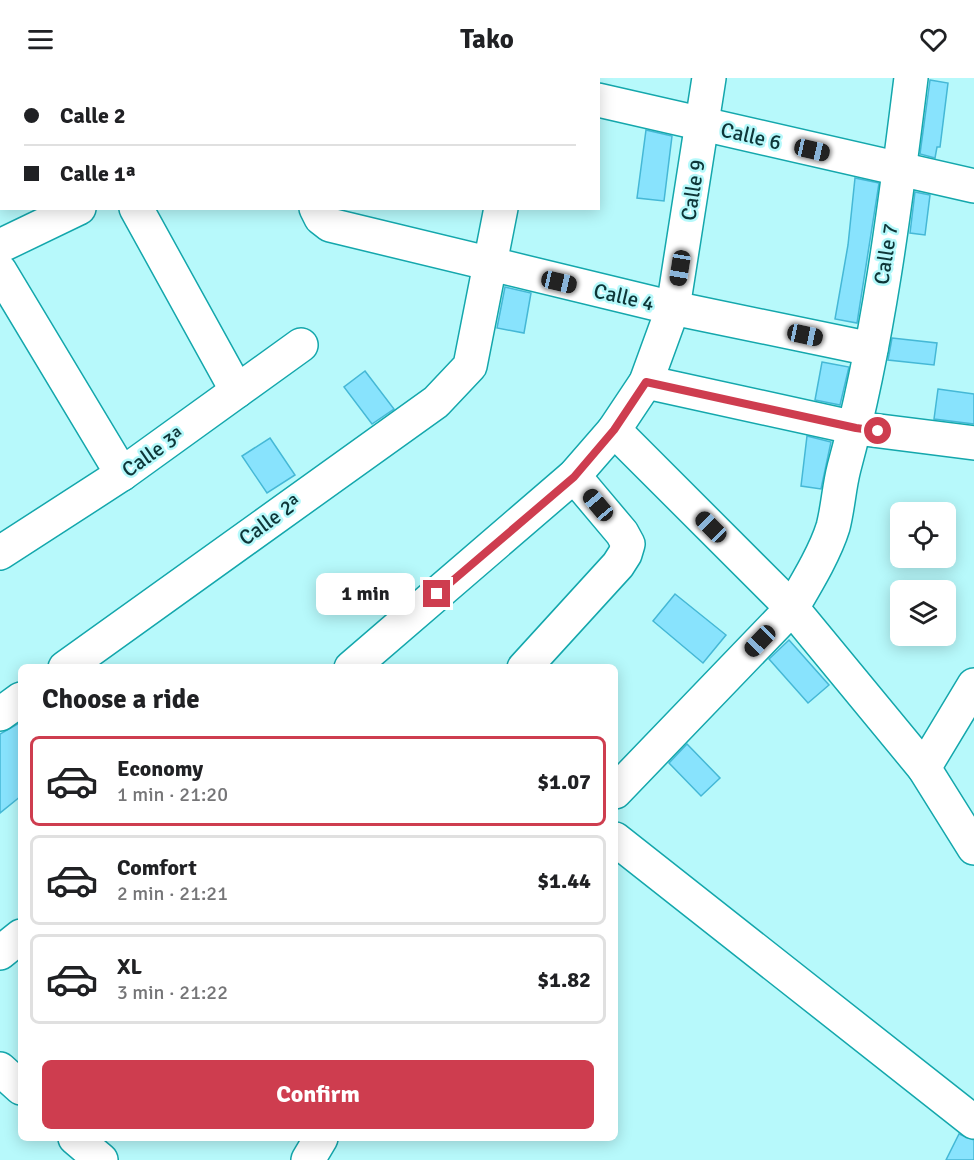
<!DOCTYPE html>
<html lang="en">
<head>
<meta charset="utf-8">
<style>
  :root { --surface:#fff; --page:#f6f6f6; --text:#202124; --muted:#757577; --line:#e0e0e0; --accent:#ce3d4f }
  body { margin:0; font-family:Signika,sans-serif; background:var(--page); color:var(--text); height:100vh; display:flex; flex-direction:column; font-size:22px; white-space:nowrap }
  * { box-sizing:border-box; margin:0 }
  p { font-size:20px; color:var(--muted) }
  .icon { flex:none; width:33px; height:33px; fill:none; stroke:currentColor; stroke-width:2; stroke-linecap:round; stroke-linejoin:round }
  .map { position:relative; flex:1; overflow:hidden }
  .sheet { position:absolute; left:18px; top:586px; width:600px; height:477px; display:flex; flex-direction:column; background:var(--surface); border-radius:9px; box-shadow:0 3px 15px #0003 }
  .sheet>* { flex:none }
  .hud { position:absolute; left:0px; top:0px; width:600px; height:132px; box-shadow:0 3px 15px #0003; display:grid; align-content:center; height:132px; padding:0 24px; background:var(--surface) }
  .buttons { position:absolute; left:890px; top:424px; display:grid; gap:12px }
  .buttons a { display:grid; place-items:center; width:66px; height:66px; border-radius:9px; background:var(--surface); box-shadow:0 3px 15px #0003; font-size:30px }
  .end { position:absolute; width:27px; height:27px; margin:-14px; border:8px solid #ce3d4f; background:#fff; box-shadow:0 0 0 3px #fff }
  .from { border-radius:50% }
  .bubble { position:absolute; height:42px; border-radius:9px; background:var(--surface); box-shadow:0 3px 15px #0003; font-size:20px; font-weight:700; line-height:42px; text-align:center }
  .car { position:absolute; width:18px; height:36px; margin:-18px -9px; border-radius:8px; box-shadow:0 0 4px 2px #0007; background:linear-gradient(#222 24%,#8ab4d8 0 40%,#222 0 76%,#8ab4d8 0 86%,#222 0) }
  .hud b { display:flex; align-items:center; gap:21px; height:57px; font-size:22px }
  .hud b+b { border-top:2px solid var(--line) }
  .hud i { width:15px; height:15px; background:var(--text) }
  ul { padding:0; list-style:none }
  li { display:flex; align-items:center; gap:18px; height:90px; margin:0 12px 9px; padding:0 12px; border:3px solid var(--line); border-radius:9px }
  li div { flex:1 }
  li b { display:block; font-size:22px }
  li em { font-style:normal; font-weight:700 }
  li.on { border-color:var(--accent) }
  li>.icon { width:54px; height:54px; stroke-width:1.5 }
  h2 { padding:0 24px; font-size:27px; line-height:72px }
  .button { display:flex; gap:12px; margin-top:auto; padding:12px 24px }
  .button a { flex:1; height:69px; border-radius:9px; background:var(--accent); color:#fff; font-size:24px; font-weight:700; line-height:69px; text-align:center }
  header { display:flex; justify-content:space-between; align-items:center; height:78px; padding:0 24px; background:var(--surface); font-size:27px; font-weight:700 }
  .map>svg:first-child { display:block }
  .building { fill:#88e3fd; stroke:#45b8d6; stroke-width:1.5 }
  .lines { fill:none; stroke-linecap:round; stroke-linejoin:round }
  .street-casing { stroke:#14a7ac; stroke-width:36 }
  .street { stroke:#fff; stroke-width:33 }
  .route { stroke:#ce3d4f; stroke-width:8 }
  .labels { text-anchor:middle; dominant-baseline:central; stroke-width:5; stroke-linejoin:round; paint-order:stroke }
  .street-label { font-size:21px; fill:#0e3638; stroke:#b7f9fb }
</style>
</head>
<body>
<header><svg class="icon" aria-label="menu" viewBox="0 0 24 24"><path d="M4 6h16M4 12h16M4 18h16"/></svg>Tako<svg class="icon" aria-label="heart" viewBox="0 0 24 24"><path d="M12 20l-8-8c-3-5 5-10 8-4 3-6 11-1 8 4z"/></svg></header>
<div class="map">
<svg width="974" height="1082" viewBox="0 0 974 1082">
  <rect width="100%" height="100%" fill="#b7f9fb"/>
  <g class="building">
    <path d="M930,2L948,5L940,69H937L935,80L920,76Z"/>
    <path d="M646,52L672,58L664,123L637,120Z"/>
    <path d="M855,100L879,105L857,245L835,241L848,167Z"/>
    <path d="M915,114L930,117L925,157L910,155Z"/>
    <path d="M505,209L531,215L524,255L497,250Z"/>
    <path d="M892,260L937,265L934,287L888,282Z"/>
    <path d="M822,284L849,289L840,327L815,322Z"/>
    <path d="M365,293L394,331L372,346L344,309Z"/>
    <path d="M938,311L974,316V346L934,341Z"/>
    <path d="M807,358L831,364L821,411L801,408Z"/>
    <path d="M270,360L295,397L267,415L242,378Z"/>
    <path d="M675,516L726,557L703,585L653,543Z"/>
    <path d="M789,562L829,607L808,625L769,581Z"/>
    <path d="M21,644V718L0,735V656Z"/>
    <path d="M687,666L720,700L701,718L669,685Z"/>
    <path d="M959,1056L974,1062V1082H946Z"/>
  </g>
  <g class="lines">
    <defs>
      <g id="street">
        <path d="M510,0L516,2"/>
        <path d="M197,2L198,0"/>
        <path d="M344,2V0"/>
        <path d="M598,22L974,108"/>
        <path d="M136,130L237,313"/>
        <path d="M316,130L321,140L330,147L673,230L871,271"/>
        <path d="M0,168L79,130"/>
        <path d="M0,193L122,396"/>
        <path d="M646,304L856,350L974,365"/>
        <path d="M614,352L792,530L924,690L974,770"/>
        <path d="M0,475L122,396L301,267"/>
        <path d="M65,590L436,324L470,288L501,130"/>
        <path d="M351,590L574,398L614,352L646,304L673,230L709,0"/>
        <path d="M524,590L618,487L625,476L628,466L622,455L574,398"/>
        <path d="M0,636L21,621"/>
        <path d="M924,690L974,607"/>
        <path d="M615,714L792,530C806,506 825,475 833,449C838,430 839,409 844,390C878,265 895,129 911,0"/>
        <path d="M615,761L974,1044"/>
        <path d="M0,875L21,858"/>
        <path d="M0,991L21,1010"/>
        <path d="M75,1060L101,1082"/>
        <path d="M308,1082L321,1060"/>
      </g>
    </defs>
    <use href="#street" class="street-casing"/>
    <use href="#street" class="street"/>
  </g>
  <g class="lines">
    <path class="route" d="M437,516L574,399L614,352L646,304L856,350L878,353"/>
  </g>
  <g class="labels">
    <g class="street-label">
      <text transform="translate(751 58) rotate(13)">Calle 6</text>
      <text transform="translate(693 112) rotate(-81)">Calle 9</text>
      <text transform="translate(886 176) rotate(-81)">Calle 7</text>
      <text transform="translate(624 219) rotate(13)">Calle 4</text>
      <text transform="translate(153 374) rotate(-35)">Calle 3ª</text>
      <text transform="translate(270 442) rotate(-36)">Calle 2ª</text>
    </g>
  </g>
</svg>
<div class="buttons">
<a><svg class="icon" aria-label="locate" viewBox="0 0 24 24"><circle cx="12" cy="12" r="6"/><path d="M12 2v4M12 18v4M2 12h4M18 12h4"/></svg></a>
<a><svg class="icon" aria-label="layers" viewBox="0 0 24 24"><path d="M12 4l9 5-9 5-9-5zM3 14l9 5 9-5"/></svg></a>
</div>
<i class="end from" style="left:878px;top:353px"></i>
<i class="end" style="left:437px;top:516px"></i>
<div class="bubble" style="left:316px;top:495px;width:99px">1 min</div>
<i class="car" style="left:812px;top:72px;rotate:103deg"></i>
<i class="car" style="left:680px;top:190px;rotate:189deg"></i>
<i class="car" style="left:559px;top:204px;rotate:103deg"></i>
<i class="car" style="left:805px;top:257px;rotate:102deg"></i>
<i class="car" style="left:598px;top:427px;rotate:320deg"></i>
<i class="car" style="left:711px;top:449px;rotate:315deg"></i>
<i class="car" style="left:760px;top:563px;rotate:224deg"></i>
<div class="hud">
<b><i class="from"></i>Calle 2</b>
<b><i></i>Calle 1ª</b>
</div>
<section class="sheet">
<h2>Choose a ride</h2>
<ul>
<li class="on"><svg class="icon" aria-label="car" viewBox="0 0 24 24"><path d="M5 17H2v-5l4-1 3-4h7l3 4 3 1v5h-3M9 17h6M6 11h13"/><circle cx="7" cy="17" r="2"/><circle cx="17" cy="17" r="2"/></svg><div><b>Economy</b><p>1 min · 21:20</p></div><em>$1.07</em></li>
<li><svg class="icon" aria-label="car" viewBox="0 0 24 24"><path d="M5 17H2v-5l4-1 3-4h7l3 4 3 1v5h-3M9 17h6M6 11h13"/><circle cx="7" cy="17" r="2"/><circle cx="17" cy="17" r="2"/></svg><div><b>Comfort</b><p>2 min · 21:21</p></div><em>$1.44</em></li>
<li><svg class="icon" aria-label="car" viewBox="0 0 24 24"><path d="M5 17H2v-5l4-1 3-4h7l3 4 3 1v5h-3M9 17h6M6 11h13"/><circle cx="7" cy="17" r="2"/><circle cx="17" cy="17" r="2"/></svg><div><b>XL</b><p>3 min · 21:22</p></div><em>$1.82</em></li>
</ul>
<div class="button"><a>Confirm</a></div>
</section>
</div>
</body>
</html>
